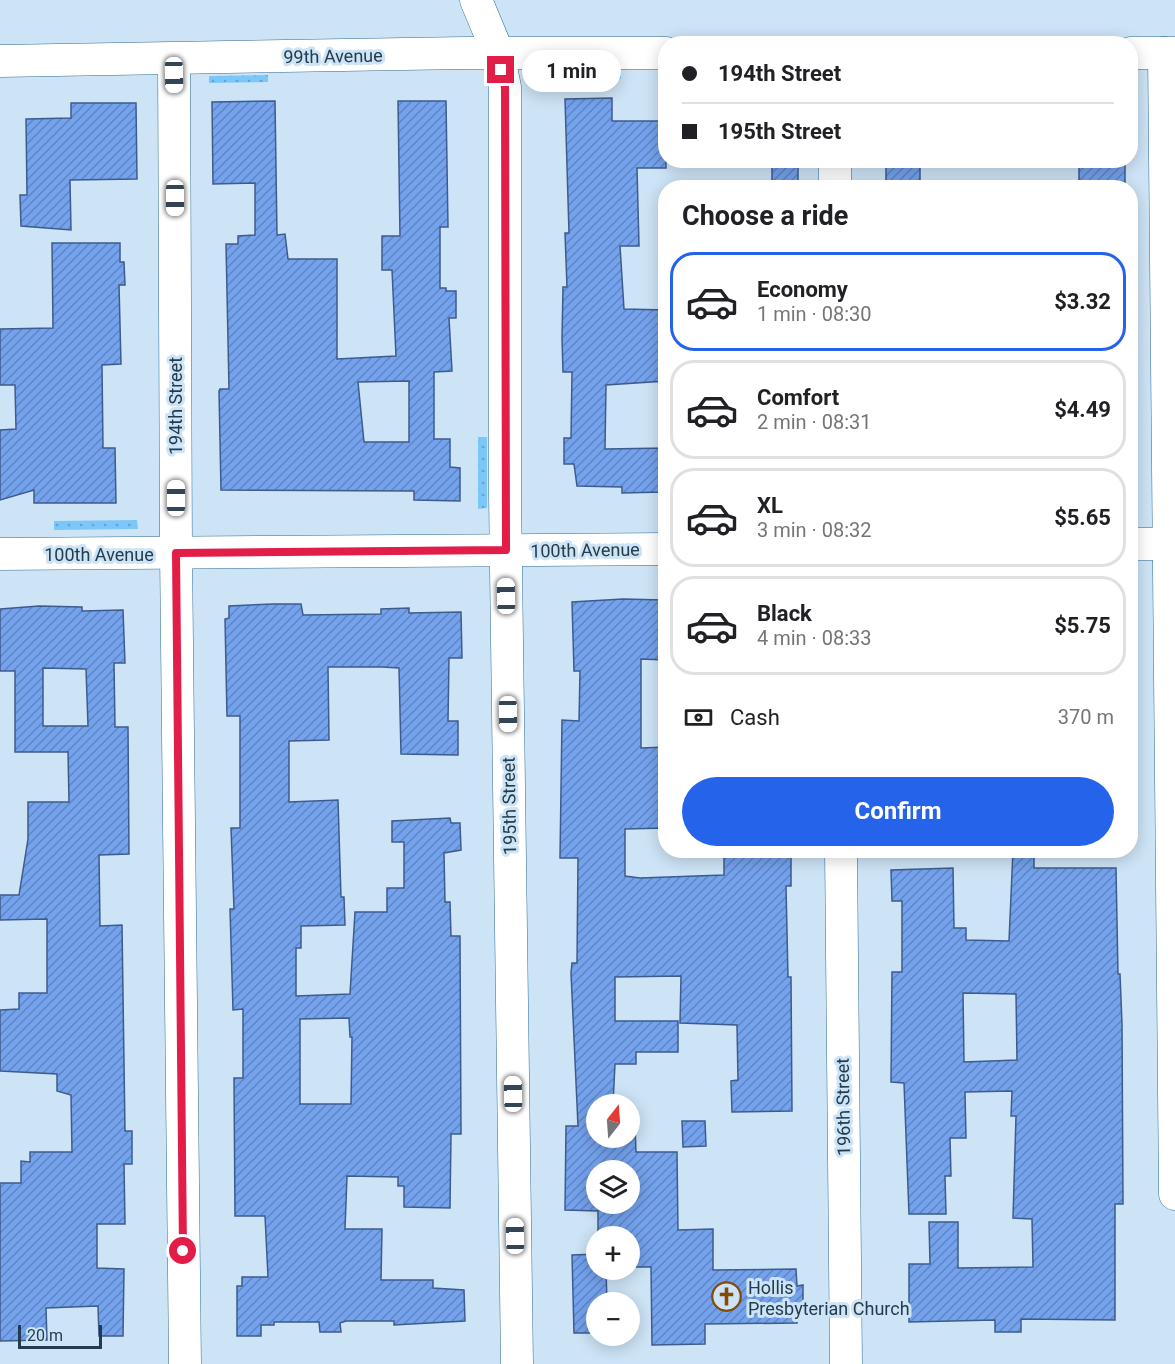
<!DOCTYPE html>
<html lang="en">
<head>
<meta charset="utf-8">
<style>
  :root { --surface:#fff; --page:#f6f6f6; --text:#202124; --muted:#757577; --line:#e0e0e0; --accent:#2563eb }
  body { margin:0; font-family:Roboto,sans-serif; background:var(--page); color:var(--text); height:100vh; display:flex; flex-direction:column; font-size:22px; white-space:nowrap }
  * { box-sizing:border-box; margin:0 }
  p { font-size:20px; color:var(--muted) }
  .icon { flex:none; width:33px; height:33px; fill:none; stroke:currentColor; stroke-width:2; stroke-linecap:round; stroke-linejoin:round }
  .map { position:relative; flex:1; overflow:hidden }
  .sheet { position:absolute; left:658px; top:180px; width:480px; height:678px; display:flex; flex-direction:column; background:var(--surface); border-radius:24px; box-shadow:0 3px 15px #0003 }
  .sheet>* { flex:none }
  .guide { position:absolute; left:658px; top:36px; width:480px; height:132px; border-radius:24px; box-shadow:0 3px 15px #0003; display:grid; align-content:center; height:132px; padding:0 24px; background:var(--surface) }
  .needle { width:39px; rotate:17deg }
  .tools { position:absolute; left:586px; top:1094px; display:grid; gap:12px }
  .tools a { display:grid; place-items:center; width:54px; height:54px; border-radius:50%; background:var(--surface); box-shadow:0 3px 15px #0003; font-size:30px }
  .scale { position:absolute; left:18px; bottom:15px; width:84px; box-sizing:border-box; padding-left:6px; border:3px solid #223c4d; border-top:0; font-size:16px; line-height:21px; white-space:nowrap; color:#223c4d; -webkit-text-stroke:4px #cde4f6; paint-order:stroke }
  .end { position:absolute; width:27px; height:27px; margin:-14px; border:8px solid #e11d48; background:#fff; box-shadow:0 0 0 3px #fff }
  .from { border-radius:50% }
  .bubble { position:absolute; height:42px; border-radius:21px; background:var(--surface); box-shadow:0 3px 15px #0003; font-size:20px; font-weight:700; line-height:42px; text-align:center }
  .car { position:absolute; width:18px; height:36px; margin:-18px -9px; border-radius:8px; box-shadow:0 0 4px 2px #0007; background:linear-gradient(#fff 24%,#345 0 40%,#fff 0 76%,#345 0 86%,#fff 0) }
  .guide b { display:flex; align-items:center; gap:21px; height:57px; font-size:22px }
  .guide b+b { border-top:2px solid var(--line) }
  .guide i { width:15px; height:15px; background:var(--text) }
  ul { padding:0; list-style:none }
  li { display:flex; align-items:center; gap:18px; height:99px; margin:0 12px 9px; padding:0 12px; border:3px solid var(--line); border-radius:24px }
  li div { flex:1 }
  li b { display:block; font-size:22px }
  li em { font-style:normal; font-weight:700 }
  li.on { border-color:var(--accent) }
  li>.icon { width:54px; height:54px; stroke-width:1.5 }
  h2 { padding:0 24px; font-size:27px; line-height:72px }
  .pay { display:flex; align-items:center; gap:15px; height:66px; padding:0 24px; font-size:22px }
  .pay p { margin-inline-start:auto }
  .action { display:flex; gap:12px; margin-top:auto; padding:12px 24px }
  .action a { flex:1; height:69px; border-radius:36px; background:var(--accent); color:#fff; font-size:24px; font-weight:700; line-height:69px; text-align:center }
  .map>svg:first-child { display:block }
  .grass { fill:url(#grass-dots) }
  .building { fill:url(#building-hatch); stroke:#3e5b8d; stroke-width:1.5; fill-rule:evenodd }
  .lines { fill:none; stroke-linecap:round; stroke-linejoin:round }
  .street-casing { stroke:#306c93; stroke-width:33 }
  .street { stroke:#fff; stroke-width:32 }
  .tree { fill:#6c8291 }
  .route { stroke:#e11d48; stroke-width:8 }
  .labels { text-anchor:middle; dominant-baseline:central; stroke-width:6; stroke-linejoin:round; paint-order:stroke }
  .street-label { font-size:18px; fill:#223c4d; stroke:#cde4f6 }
  .poi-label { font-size:18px; fill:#223c4d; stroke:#cde4f6; text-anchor:start }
</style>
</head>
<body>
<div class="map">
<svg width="1175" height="1364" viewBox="0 0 1175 1364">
  <defs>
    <pattern id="grass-dots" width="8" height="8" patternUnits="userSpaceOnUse" patternTransform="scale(1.5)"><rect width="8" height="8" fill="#7cc7fa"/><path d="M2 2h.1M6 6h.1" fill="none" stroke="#65a3cd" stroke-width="1.8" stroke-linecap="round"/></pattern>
    <pattern id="building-hatch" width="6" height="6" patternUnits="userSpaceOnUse" patternTransform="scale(1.5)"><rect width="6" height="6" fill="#74a2ed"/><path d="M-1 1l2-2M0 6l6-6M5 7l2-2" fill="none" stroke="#5f85c2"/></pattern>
  </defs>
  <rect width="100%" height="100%" fill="#cde4f6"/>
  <g class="grass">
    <rect x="549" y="69" width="72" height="10"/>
    <path d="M268,75V82L209,83V76Z"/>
    <path d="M478,437H487V508L478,509Z"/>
    <path d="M137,520L138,529L54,530V521Z"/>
  </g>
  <g class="building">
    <path d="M612,98V121H666V168H637L639,246H620L624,309L666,310V381L606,385L605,449L666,448L664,492L622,493V487L577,486L574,464H564V438H571L572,372H563L562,338L563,287H567L565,233H569L565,99Z"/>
    <path d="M275,101L277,235L285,234L288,259H337V359L396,356L392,270H382V236H400L398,101H446L448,227H440V288H446V291H456V318H449L452,371L434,372V439H450V467L460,468V501L414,500V491L221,490L219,391L220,389H229L226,244H238V236L255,235V183L213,184L212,102ZM409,381V442H364L358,382Z"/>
    <path d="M71,103H136L137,179L70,180L71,230L21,226L20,195H27L26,119L71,118Z"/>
    <rect x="886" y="160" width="34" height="28"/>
    <rect x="1079" y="160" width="46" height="28"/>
    <rect x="772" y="163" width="26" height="25"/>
    <path d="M52,243H120V262H124L125,285H119L121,364L102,365L103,448H115L116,503H34V490L0,500V430L16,429L15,385H0V329L53,328Z"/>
    <path d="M623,599L664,600L666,609L665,660L641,659V748L666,747V828L625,829V876L640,878L724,875V852L791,850V886H786L788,977H791L792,1111L732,1112L731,1081L738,1080L737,1025L680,1023L681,976L615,977V1021H678V1052H636V1064H615L613,1104H597V1137H630V1125H635L636,1152H677L678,1230L713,1229V1270L796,1269L797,1286L803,1285V1308H797V1323L705,1324V1344L652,1345L651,1267H630V1236H598V1211L565,1210L566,1126H578L571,973L572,963H577L578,858H560L562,720L579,721L580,671H574L572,602ZM597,1170H630V1203H597Z"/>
    <path d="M273,604H301L303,615L381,614V609L409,608V613L461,612L462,658H449L448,721H458V755L401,754L399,668L382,667H328L329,740L289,741V802L338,800L341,897H344L345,925L301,926V948H296V996L350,994L355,912H387V888H404V842H392V821L450,818L451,823H460L461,850L444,853L445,902H450L451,936H460L461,1134H451L450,1208L404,1207V1186H398V1177L347,1176L345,1229H382L381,1280H433V1288L464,1290L465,1321L394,1325V1321H346L340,1323L341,1332H320L319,1322H274V1325H261V1336H237V1286H242V1277H268L265,1216H235L234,1078H243V1009L233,1010L230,909H234L231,828H240V716H227L225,619L229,618V606ZM349,1018L350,1037H352L351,1104H300V1019Z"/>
    <path d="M39,606L82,607V611L123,610L125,663H114L115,727H128L129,854L99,855L100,926L122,925L125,1131H132V1164H124L125,1224H97V1268L124,1269L123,1336H99L98,1306L46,1308L47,1340L0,1341V1183H21V1161L30,1162V1152H72L71,1095L57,1091V1074L0,1071V1010L19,1009V993H47V919L0,920V895H19L28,839V802H69L68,752H15V671H0V609ZM43,668L86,669L88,726H43Z"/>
    <path d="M1013,850H1034V868H1116L1118,974H1120L1122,1024L1123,1204H1115V1320L1021,1319V1332H995V1320L909,1322V1264H930L929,1222H958V1268L1033,1267L1032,1219L1013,1218L1016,1116H1011L1012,1091L965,1092L966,1138H950L951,1176H945L946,1214H909L904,1083L891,1082L892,972H902V901H892L891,870L953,868L954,928H966V940L1009,941ZM963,993L1016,994L1017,1060L964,1062Z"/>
    <path d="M682,1121H705L706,1146L683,1147Z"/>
    <path d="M597,1254V1269H606L607,1302H597V1333H574L572,1255Z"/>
  </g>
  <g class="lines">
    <defs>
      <g id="street">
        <path d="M476,0L498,53L505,87V496L517,1364"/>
        <path d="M1131,53H1175"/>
        <path d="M1164,53L1175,1194"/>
        <path d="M174,59L176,553L185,1364"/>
        <path d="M0,61L464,53H666"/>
        <path d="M835,160V188"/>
        <path d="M1131,544H1175"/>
        <path d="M0,554L666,549"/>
        <path d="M841,850L846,1364"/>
      </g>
    </defs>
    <use href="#street" class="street-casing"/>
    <use href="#street" class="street"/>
  </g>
  <g class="tree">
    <circle cx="565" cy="73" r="9"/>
    <circle cx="585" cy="73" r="9"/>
  </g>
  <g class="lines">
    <path class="route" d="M183,1251L176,553L506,550L505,87L501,70"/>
  </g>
  <defs>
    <symbol id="church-ring" viewBox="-11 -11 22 22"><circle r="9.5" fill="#cde4f6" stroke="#864a05" stroke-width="1.5"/><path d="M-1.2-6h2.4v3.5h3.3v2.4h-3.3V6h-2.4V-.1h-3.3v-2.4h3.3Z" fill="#864a05"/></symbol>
  </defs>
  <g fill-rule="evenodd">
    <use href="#church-ring" x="710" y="1280" width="33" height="33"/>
  </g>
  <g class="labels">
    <g class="street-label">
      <text transform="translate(333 56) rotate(-1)">99th Avenue</text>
      <text transform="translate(175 406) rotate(-90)">194th Street</text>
      <text transform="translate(585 550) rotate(-1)">100th Avenue</text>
      <text x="99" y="554">100th Avenue</text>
      <text transform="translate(509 806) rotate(-91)">195th Street</text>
      <text transform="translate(843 1107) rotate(-91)">196th Street</text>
    </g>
    <g class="poi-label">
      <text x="748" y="1287">Hollis<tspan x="748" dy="21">Presbyterian Church</tspan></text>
    </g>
  </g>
</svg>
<div class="tools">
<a><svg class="needle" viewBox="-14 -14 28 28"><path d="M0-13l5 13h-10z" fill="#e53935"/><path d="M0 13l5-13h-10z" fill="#757577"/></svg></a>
<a><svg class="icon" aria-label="layers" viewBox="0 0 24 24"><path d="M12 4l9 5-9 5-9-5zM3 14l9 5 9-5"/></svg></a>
<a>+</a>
<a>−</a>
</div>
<div class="scale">20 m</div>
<i class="end from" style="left:183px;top:1251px"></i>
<i class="end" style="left:501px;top:70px"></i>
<div class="bubble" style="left:522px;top:50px;width:99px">1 min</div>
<i class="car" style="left:174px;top:75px;rotate:179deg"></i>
<i class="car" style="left:175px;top:198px;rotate:180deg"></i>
<i class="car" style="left:176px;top:498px;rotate:0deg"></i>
<i class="car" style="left:506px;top:596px;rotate:359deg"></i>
<i class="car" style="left:508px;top:714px;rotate:179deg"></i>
<i class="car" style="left:513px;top:1094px;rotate:359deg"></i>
<i class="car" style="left:515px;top:1236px;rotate:359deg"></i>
<div class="guide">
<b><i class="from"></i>194th Street</b>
<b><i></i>195th Street</b>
</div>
<section class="sheet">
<h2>Choose a ride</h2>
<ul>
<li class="on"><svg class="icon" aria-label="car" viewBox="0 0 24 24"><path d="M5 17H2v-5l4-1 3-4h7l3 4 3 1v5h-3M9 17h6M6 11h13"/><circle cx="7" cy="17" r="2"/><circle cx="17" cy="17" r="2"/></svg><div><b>Economy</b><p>1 min · 08:30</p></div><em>$3.32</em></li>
<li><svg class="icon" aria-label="car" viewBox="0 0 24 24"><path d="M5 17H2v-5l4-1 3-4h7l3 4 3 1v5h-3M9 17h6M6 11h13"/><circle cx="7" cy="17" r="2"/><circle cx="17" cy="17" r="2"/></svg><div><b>Comfort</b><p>2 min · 08:31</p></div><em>$4.49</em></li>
<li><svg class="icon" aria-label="car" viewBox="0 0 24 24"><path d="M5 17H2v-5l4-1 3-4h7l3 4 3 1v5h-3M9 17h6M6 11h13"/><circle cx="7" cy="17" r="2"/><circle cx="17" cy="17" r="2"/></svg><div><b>XL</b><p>3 min · 08:32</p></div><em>$5.65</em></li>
<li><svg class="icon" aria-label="car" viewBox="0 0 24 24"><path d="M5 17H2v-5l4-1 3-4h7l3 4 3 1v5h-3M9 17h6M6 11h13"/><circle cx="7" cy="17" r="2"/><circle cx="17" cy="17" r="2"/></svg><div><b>Black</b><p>4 min · 08:33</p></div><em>$5.75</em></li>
</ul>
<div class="pay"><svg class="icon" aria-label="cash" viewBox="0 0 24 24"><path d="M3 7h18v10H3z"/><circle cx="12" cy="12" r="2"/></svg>Cash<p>370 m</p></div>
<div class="action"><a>Confirm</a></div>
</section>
</div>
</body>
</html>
